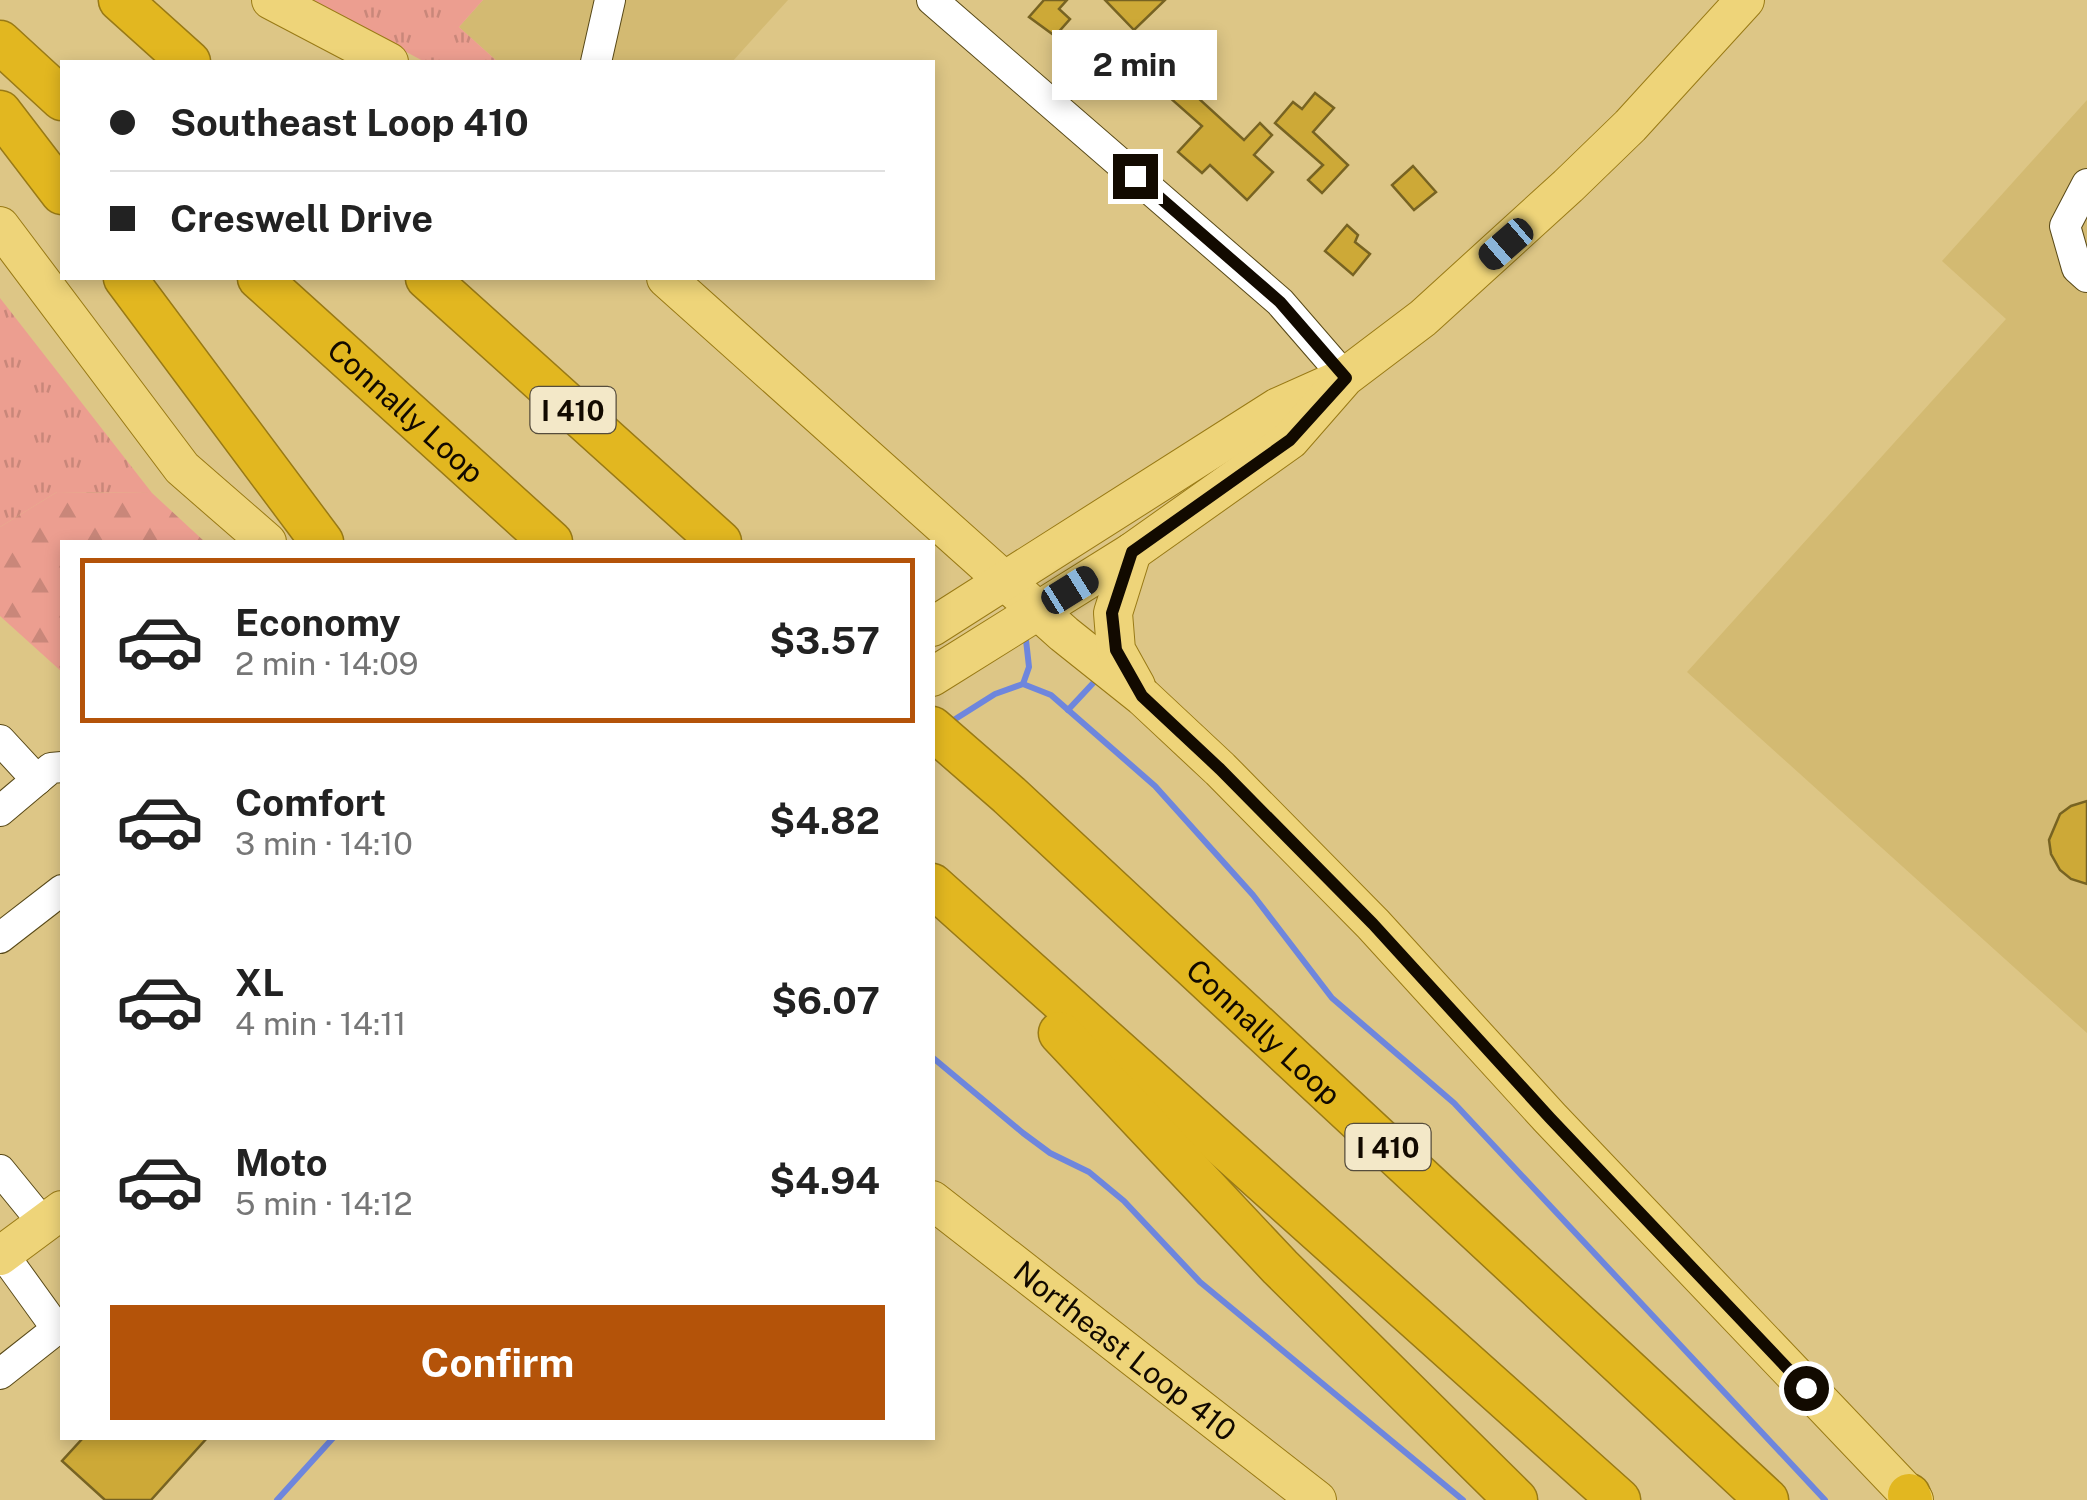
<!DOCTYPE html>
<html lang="en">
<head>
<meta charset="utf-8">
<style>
  :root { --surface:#fff; --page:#f2f2f2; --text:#222; --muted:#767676; --line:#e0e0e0; --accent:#b45309 }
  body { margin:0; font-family:"Public Sans",sans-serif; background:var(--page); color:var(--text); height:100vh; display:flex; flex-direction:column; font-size:38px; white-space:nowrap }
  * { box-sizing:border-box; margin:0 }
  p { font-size:32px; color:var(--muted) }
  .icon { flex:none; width:55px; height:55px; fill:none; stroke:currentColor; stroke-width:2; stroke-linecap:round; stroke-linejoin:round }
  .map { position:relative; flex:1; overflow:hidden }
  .side { position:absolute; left:60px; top:540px; width:875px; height:900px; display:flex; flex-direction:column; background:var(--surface); border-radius:0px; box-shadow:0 5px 15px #0003 }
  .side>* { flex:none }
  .hud { position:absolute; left:60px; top:60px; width:875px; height:220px; border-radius:0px; box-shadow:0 5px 15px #0003; display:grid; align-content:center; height:220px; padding:0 50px; background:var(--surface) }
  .end { position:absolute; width:45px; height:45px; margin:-22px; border:12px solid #120a00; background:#fff; box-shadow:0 0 0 5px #fff }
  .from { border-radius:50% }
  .bubble { position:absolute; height:70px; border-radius:0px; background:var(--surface); box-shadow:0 5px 15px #0003; font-size:32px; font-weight:700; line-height:70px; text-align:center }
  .car { position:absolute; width:30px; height:60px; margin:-30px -15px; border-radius:12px; box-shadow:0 0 8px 2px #0007; background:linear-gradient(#222 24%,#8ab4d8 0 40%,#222 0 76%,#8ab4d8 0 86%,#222 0) }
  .hud b { display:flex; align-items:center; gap:35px; height:95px; font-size:38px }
  .hud b+b { border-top:2px solid var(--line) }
  .hud i { width:25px; height:25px; background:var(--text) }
  ul { padding:18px 0 0; list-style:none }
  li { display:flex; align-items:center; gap:30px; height:165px; margin:0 20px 15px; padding:0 30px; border:5px solid transparent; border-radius:0px }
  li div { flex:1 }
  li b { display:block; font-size:38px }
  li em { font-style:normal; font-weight:700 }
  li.on { border-color:var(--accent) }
  li>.icon { width:90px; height:90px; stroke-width:1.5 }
  .button { display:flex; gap:20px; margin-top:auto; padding:20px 50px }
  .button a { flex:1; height:115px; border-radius:0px; background:var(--accent); color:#fff; font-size:40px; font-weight:700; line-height:115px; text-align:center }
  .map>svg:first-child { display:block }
  .built { fill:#d3ba72 }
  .grass { fill:url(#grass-tufts) }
  .forest { fill:url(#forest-firs) }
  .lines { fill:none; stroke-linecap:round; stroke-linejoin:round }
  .stream { stroke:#6e86dd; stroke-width:6 }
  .building { fill:#cda937; stroke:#776322; stroke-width:2.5 }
  .minor-casing { stroke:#584918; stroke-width:32 }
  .major-casing { stroke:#997a15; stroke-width:40 }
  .highway-casing { stroke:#997a15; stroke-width:45 }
  .minor { stroke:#fff; stroke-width:30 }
  .major { stroke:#eed479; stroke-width:38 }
  .highway { stroke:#e2b720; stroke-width:42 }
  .route { stroke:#120a00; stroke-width:12 }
  .labels { text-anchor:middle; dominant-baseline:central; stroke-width:8; stroke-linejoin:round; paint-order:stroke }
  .shield { fill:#f3e8c8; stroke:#564d3c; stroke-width:2.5 }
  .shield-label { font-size:28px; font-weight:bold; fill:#120a00 }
  .street-label { font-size:30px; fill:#120a00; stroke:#f3e8c8 }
</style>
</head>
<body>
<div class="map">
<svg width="2087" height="1500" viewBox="0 0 2087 1500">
  <defs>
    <pattern id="grass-tufts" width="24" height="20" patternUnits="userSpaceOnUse" patternTransform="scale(2.5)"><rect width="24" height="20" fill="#ec9e90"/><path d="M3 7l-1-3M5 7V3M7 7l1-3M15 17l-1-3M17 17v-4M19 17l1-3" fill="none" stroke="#c9877a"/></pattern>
    <pattern id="forest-firs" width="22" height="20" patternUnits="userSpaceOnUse" patternTransform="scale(2.5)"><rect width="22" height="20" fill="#ec9e90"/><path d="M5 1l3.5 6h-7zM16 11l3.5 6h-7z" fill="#c9877a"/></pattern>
  </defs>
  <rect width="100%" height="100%" fill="#ddc686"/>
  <g class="built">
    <path d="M483,0H788L732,62H498L459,27Z"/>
    <path d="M2087,100V1033L1687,672L2006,319L1942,261Z"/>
  </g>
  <g class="grass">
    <path d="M309,0H483L459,27L498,62H425Z"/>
    <path d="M0,298L152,493L57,492L0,527Z"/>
  </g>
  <path class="forest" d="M57,492L152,493L205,542H62V672L0,616V527Z"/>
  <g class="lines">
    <g class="stream">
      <path d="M1023,684L1029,667L1026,640"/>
      <path d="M1068,710L1096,680"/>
      <path d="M949,723L995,694L1023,684L1051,695L1155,786L1253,895L1332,998L1454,1103L1825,1500"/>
      <path d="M932,1057L1023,1133L1050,1153L1089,1172L1124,1201L1200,1282L1463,1500"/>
      <path d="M277,1500L333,1438"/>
    </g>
  </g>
  <g class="building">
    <path d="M1044,0H1067L1059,9L1070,19L1055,36L1029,17Z"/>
    <path d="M1105,0H1165L1134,30Z"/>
    <path d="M1197,65L1213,79L1197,97L1244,140L1260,123L1272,135L1254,155L1273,172L1247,200L1210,165L1202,173L1178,152L1202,126L1169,97Z"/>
    <path d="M1315,93L1334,108L1313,132L1348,165L1322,193L1308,180L1323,165L1275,123L1293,102L1302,109Z"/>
    <path d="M1413,166L1436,192L1414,210L1392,185Z"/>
    <path d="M1347,225L1358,235L1355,242L1370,254L1353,275L1325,251Z"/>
    <path d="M2087,801V884L2071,879L2060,870L2051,854L2049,840L2060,814L2071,806Z"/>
    <path d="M83,1438H207L151,1500H105L62,1461Z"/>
  </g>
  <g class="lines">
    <defs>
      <g id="minor">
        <path d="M932,0L1280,302L1345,377"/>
        <path d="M596,62L610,0"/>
        <path d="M2087,184L2065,226L2077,268L2087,277"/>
        <path d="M0,740L37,780"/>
        <path d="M0,811L51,768L62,767"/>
        <path d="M0,938L62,890"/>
        <path d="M0,1170L44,1224"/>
        <path d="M0,1250L57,1329L0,1374"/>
      </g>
      <g id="major">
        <path d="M271,0L389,62"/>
        <path d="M0,226L182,468L267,542"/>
        <path d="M666,278L1064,634L1143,697L1220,769L1373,924L1550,1118L1914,1500"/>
        <path d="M1132,552L1113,613L1116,650L1136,686"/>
        <path d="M932,627L1278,407L1334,382"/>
        <path d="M932,677L1132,552L1290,440L1345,377L1423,318L1568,186L1630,126L1745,0"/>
        <path id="s1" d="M932,1200L1317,1500"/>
        <path d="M0,1256L62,1210"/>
      </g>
      <g id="highway">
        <path d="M120,0L189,62"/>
        <path d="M0,42L62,99"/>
        <path d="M0,112L62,193"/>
        <path d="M125,278L322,542"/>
        <path id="s2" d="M259,278L551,542"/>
        <path d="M427,278L720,542"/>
        <path id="s3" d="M932,728L1009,795L1767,1500"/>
        <path d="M932,885L1619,1500"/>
        <path d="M1060,1033L1280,1267L1516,1500"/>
        <path d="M1909,1495L1911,1500"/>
      </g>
    </defs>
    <use href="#minor" class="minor-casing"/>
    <use href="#major" class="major-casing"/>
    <use href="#highway" class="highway-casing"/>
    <use href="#minor" class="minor"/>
    <use href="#major" class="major"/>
    <use href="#highway" class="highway"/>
  </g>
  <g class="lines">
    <path class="route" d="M1135,176L1280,302L1346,378L1290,440L1132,552L1112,613L1116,650L1142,696L1220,769L1373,924L1550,1118L1806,1388"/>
  </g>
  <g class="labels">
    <g class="shield">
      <rect x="530.5" y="387" width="85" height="46" rx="8"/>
      <rect x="1345.5" y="1124" width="85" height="46" rx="8"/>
    </g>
    <g class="shield-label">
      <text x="573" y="410">I 410</text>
      <text x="1388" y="1147">I 410</text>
    </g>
    <g class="street-label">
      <text stroke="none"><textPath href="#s2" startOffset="198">Connally Loop</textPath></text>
      <text stroke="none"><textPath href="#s3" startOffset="450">Connally Loop</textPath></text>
      <text stroke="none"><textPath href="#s1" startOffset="245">Northeast Loop 410</textPath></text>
    </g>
  </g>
</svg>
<i class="end from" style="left:1806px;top:1388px"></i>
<i class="end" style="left:1135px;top:176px"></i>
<div class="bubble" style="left:1052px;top:30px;width:165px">2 min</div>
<i class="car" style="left:1506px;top:244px;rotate:229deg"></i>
<i class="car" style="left:1070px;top:590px;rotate:58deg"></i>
<div class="hud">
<b><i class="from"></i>Southeast Loop 410</b>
<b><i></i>Creswell Drive</b>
</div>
<section class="side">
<ul>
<li class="on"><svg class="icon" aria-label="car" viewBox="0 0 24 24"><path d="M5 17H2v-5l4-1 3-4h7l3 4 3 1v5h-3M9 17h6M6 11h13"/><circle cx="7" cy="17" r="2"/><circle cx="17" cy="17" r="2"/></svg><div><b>Economy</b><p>2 min · 14:09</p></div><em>$3.57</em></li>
<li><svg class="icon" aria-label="car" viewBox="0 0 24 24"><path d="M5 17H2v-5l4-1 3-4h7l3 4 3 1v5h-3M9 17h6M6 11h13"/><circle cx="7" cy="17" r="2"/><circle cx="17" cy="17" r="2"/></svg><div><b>Comfort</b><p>3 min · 14:10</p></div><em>$4.82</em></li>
<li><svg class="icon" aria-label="car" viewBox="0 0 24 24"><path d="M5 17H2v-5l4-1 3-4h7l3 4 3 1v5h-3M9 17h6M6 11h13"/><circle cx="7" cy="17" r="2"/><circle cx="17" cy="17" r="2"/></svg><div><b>XL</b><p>4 min · 14:11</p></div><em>$6.07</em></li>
<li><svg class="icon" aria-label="car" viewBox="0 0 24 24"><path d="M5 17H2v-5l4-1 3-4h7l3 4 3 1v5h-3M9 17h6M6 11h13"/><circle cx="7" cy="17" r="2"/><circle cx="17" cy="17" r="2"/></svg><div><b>Moto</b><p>5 min · 14:12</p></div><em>$4.94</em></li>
</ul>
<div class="button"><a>Confirm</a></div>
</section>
</div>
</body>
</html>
